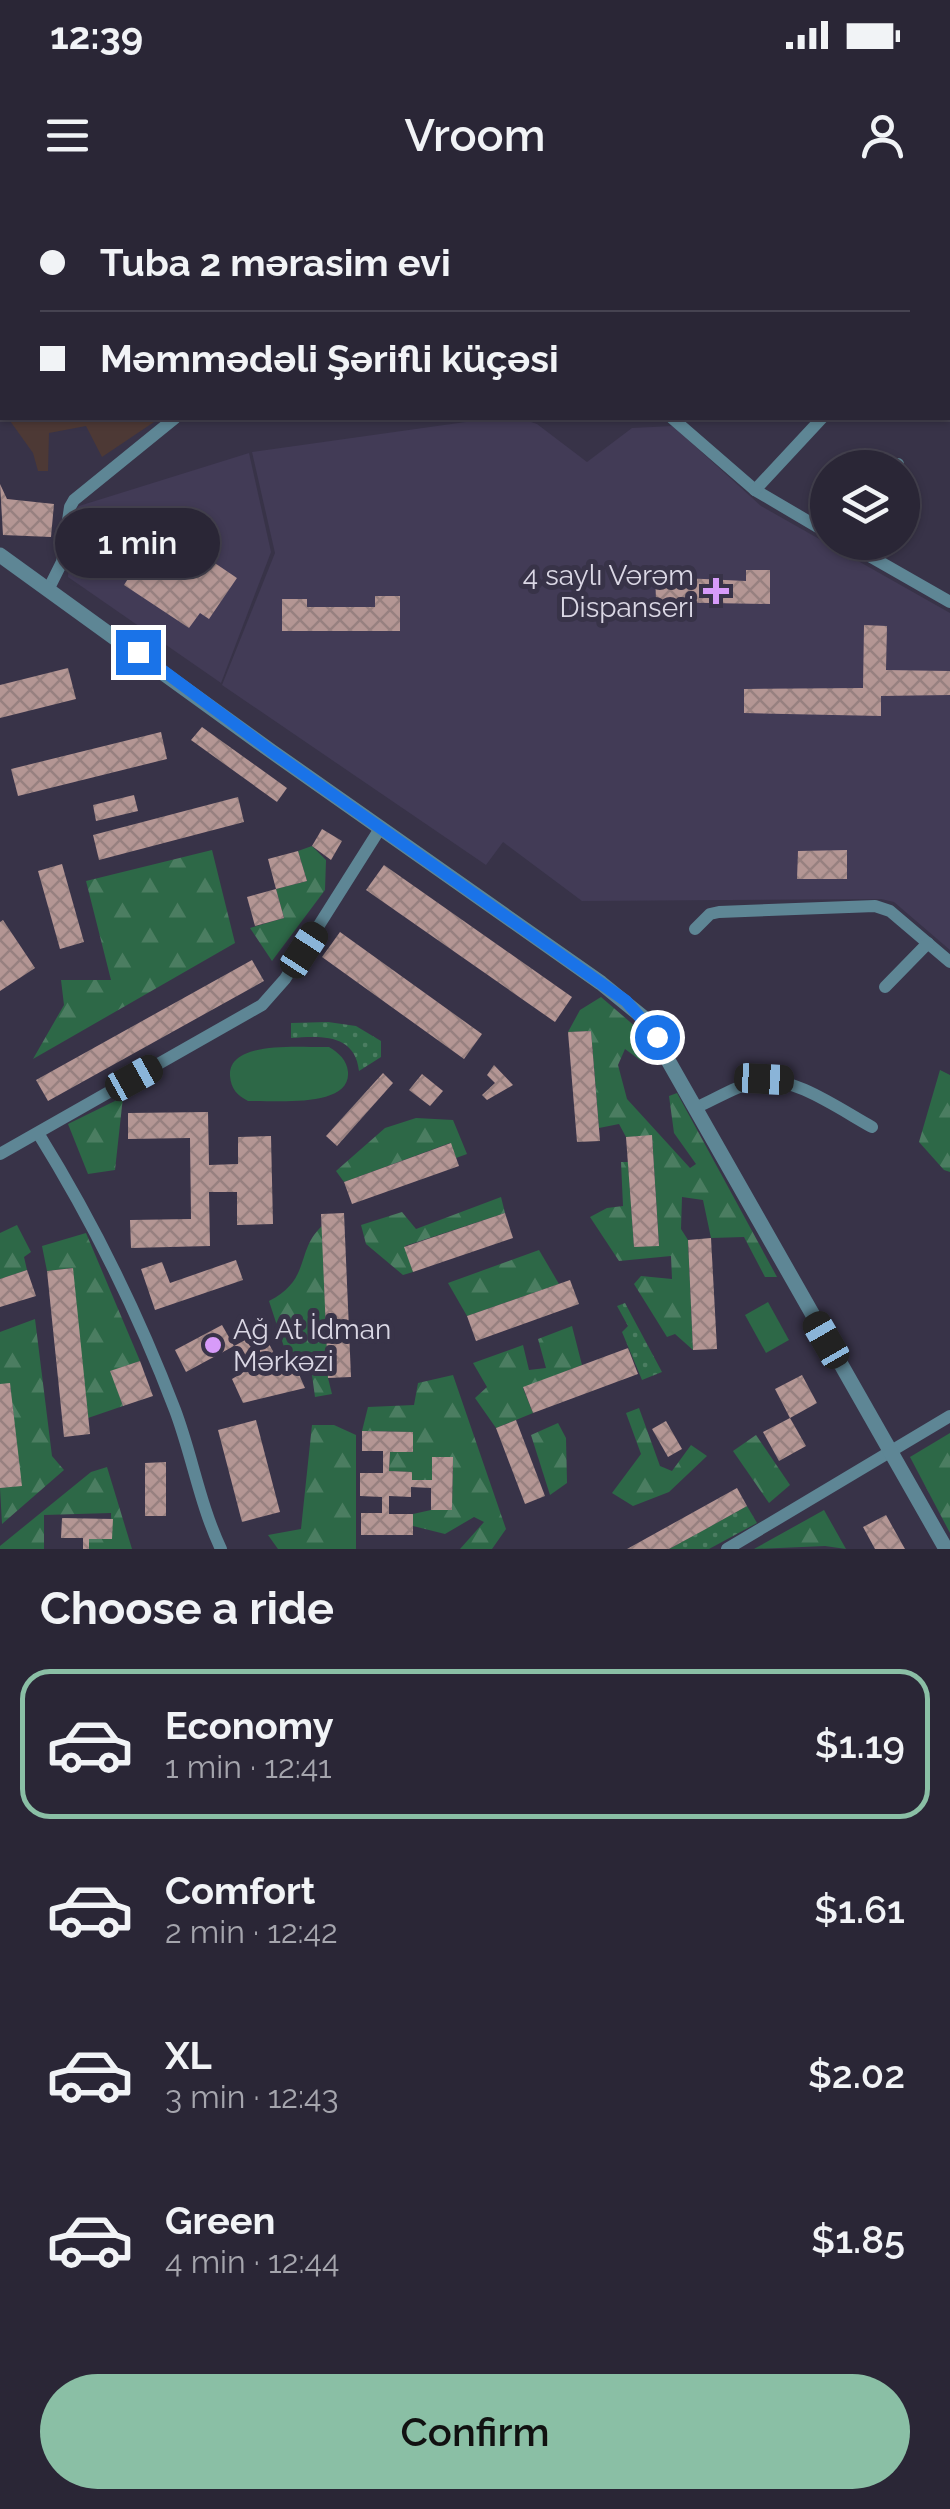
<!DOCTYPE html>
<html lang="en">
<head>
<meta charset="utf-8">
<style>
  :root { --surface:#2a2636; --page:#322e3e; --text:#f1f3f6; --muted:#a5a5ad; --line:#464351; --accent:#8abfa5 }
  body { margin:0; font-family:Raleway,sans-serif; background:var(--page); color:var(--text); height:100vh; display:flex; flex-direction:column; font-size:38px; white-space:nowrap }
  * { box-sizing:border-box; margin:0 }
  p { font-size:32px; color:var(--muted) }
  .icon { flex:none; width:55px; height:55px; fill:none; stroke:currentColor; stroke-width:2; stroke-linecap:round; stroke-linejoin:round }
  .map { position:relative; height:1349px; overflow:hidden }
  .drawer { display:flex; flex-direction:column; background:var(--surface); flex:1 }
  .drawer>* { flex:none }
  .banner { position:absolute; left:0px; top:0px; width:950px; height:220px; box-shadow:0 2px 8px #0004,0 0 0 2px var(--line); display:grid; align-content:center; height:220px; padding:0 40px; background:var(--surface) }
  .controls { position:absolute; left:810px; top:250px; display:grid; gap:20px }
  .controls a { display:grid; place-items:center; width:110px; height:110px; border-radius:50%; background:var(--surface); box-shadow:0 2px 8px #0004,0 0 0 2px var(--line); font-size:50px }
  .end { position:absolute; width:45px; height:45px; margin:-22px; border:12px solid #1a73e8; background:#fff; box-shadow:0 0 0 5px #fff }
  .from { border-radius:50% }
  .bubble { position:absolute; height:70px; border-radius:35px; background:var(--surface); box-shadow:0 2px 8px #0004,0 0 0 2px var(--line); font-size:32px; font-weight:600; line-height:70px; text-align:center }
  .car { position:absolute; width:30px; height:60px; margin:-30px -15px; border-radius:12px; box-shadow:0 0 8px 2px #0007; background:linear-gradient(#222 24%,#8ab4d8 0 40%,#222 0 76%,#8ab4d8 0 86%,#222 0) }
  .banner b { display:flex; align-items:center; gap:35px; height:95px; font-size:38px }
  .banner b+b { border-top:2px solid var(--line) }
  .banner i { width:25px; height:25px; background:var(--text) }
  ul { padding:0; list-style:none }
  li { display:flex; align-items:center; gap:30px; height:150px; margin:0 20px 15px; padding:0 20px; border:5px solid transparent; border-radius:30px }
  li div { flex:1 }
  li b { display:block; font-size:38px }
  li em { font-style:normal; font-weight:600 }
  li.current { border-color:var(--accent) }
  li>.icon { width:90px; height:90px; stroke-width:1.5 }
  h2 { padding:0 40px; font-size:45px; line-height:120px }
  .button { display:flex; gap:20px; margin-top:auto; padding:20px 40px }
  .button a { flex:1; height:115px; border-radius:60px; background:var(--accent); color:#111; font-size:40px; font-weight:600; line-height:115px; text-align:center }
  .status { display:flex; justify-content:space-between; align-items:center; height:70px; padding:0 50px; background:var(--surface); direction:ltr }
  .status svg { height:28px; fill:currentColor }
  header { display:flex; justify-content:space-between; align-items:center; height:130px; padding:0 40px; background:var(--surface); font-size:45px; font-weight:600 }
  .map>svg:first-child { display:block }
  .built { fill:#423b56 }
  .industrial { fill:#4d3935 }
  .grass { fill:url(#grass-dots) }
  .forest { fill:url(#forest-firs) }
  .garden { fill:#2d6847 }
  .building { fill:url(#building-cross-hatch) }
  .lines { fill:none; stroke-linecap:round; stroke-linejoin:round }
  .minor { stroke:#5e8695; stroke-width:12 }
  .tertiary { stroke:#5e8695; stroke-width:15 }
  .route { stroke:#1a73e8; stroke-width:12 }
  .poi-dot { fill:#d79bf9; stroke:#383348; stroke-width:4 }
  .labels { text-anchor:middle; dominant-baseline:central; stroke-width:10; stroke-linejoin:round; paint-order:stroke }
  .poi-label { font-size:28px; fill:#dad7e4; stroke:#383348; text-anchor:end }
</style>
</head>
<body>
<div class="status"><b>12:39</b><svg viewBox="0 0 49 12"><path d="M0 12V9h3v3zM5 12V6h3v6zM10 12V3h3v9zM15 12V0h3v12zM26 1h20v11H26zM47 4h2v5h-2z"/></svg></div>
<header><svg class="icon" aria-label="menu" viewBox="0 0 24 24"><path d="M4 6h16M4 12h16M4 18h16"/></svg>Vroom<svg class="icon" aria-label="person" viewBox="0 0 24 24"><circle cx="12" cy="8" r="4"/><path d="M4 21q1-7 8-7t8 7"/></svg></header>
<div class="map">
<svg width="950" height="1349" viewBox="0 0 950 1349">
  <defs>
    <pattern id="grass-dots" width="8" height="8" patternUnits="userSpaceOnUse" patternTransform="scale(2.5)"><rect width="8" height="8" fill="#2d6847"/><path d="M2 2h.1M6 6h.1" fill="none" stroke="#4b7d61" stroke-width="1.8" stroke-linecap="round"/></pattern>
    <pattern id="forest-firs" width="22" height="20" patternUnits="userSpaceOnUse" patternTransform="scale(2.5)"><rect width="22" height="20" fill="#2d6847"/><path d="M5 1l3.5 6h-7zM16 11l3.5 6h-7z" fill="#4b7d61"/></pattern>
    <pattern id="building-cross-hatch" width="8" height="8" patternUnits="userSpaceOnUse" patternTransform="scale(2.5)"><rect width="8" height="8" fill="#b49694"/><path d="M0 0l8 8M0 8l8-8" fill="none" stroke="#978080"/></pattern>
  </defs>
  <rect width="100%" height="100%" fill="#383348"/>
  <g class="built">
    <path d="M494,218H519L537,224L587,262L632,228L673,226L761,306L950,413V750L894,702L881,699L582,701L503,642L486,665L222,485L275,353L252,252Z"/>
    <path d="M249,253L271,352L221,483L68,377L73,312L79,306Z"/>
  </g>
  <path class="industrial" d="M8,218H160L102,257L86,226L49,233L48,271H38L33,253Z"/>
  <g class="grass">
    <path d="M328,822L356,826L381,841V857L359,871C355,833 320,836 291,838V823Z"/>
    <path d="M625,1103L662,1172L642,1180L622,1132L628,1126L617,1106Z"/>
    <path d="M747,1306L757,1323L709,1349H669Z"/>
  </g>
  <g class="forest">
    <path d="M312,646L326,660L325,690L272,761L250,728L284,718L276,689L307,681L298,651Z"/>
    <path d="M212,650L235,743L33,859L64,805L61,780H111L86,681Z"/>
    <path d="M601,797L637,828L652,858L640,860L625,849L618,865L627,899L690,968L696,964L674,933L669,896L677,893L777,1077H765L744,1037L711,1038L703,1000L682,997L681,1029L688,1040L693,1150L675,1134L667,1137L634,1084L641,1076L672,1079L671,1056L619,1061L590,1017L607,1008L623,1006L621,962H628L634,1047L659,1045L652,936L626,937L619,924L599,928L591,831L568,832L580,810Z"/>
    <path d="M940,870L950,875V972L944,970L919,942Z"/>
    <path d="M123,897L115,970L88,974L68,924Z"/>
    <path d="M416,918L453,920L467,954L456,958L450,943L344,982L336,971L385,928Z"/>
    <path d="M501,997L505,1013L405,1046L413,1072L403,1075L366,1044L361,1025L402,1012L416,1029Z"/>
    <path d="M17,1025L31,1052L24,1057L27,1070L0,1079V1033Z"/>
    <path d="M322,1026L328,1178L332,1194L315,1197L309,1153H286L269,1101C312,1079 295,1051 322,1026Z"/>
    <path d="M86,1033L140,1161L111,1171L123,1206L88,1218L72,1068L47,1071L42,1046Z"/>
    <path d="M539,1050L559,1084L467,1116L448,1083Z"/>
    <path d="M35,1119L52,1256L64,1270L2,1324L0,1288L21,1285L10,1184H0V1132Z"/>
    <path d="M572,1126L582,1165L523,1188L533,1213L496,1228L475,1198L487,1187L473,1163L523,1145L529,1170L546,1168L538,1139Z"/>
    <path d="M453,1175L506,1329L492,1349H460L484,1322L474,1317L445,1334L413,1326V1314L431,1310H452L453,1257H433L432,1280H412V1272L389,1271L390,1252L413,1232L362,1231L368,1207L414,1205L418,1183Z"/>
    <path d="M639,1208L660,1266L672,1271L691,1245L707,1256L669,1292L633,1306L612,1293L641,1254L626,1213Z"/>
    <path d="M558,1223L566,1238L567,1283L550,1295L531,1235Z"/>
    <path d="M312,1225H334L356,1235V1349H278L268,1335L301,1329Z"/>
    <path d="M950,1233V1333L910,1257Z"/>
    <path d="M756,1235L790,1285L769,1303L733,1251Z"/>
    <path d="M107,1267L132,1349H89V1339H112L111,1313L44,1315V1349H0V1346L91,1272Z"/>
    <path d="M824,1310L846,1349L825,1346L754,1349Z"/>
  </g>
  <g class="garden">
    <path d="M329,847C339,853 347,860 348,872C351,909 273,900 248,901C237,895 231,889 230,876C228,839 303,848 329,847Z"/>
    <path d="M768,1102L789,1140L766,1153L745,1115Z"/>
  </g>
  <g class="building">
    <path d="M0,284L7,299L54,304L51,337L3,335Z"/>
    <path d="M130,306L237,378L209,419L200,413L189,428L124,385L131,374L99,352Z"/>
    <path d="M655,368L682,369L683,378L746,381V370H770V404L656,402Z"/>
    <path d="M375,396H400V431H282V399H307V407H375Z"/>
    <path d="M864,425L887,426L886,470L950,471V495L881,496V516L744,513V489L863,488Z"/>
    <path d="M68,468L76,499L0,518V485Z"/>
    <path d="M202,527L287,588L277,602L191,540Z"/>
    <path d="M161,532L167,559L18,596L11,569Z"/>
    <path d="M134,595L138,611L96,621L93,605Z"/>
    <path d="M238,597L244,622L99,660L93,635Z"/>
    <path d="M322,629L342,641L331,660L312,646Z"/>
    <path d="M847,650V679H797L798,651Z"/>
    <path d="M298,651L307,681L276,689L268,659Z"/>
    <path d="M62,664L84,742L60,749L38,671Z"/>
    <path d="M384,665L572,797L555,822L366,690Z"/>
    <path d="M276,689L284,718L255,726L247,697Z"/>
    <path d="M3,720L35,768L0,791V722Z"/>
    <path d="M340,732L482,834L464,859L322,757Z"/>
    <path d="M252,760L264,781L48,901L36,880Z"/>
    <path d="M591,831L600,941L577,942L568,832Z"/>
    <path d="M494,865L513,885L487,900L482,895L495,883L487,875Z"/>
    <path d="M383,873L393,883L337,946L326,936Z"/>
    <path d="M422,874L443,891L430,906L409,890Z"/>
    <path d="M208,912L209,965L238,964V937L271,936L273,1024L237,1025V992H209L210,1046L131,1048L130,1020L191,1019L190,938L128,939V913Z"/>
    <path d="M652,935L659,1046L634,1047L626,937Z"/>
    <path d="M451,943L459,966L352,1004L344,982Z"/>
    <path d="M344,1013L351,1177L328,1178L321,1014Z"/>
    <path d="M505,1013L513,1038L413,1072L404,1047Z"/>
    <path d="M711,1038L717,1149L693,1150L688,1040Z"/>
    <path d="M236,1060L243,1080L155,1110L141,1069L162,1062L170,1083Z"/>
    <path d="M73,1068L90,1234L64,1237L47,1071Z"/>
    <path d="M27,1070L36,1096L0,1107V1079Z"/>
    <path d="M570,1080L579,1104L476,1141L467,1116Z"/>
    <path d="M222,1125L234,1146L186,1172L175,1150Z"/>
    <path d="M262,1131L275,1155L262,1162L269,1175L294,1163L305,1188L243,1203L232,1179L247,1170L234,1146Z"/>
    <path d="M628,1148L638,1174L533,1213L523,1187Z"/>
    <path d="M140,1161L153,1196L123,1206L110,1171Z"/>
    <path d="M802,1175L817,1203L790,1218L775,1189Z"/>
    <path d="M10,1183L22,1286L0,1288V1184Z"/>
    <path d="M790,1218L806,1246L779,1261L763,1232Z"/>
    <path d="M256,1220L280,1312L242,1322L218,1230Z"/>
    <path d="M516,1220L545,1296L525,1304L496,1228Z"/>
    <path d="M666,1221L682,1249L668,1257L652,1229Z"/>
    <path d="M362,1231L413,1232V1252H390L389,1271L412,1272V1280H432V1257H453L452,1310H431V1288L411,1287V1297L389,1296V1314H413V1335H361V1313H382V1297L360,1296V1273H383V1251H362Z"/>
    <path d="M166,1262V1316H145V1263Z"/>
    <path d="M737,1288L747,1306L704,1330L669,1349H627Z"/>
    <path d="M886,1315L905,1349H875L863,1327Z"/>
    <path d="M62,1318L113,1319L112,1339H89V1349H83V1338H61Z"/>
  </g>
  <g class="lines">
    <g class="minor">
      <path d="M31,2L34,0"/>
      <path d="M848,2L850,0"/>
      <path d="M0,28L2,26"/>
      <path d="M948,82L950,80"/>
      <path d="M672,218L755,290L828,333"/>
      <path d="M898,268V264"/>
      <path d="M755,290L822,218"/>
      <path d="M845,342L950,402"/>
      <path d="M49,388L62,362L70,307L74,300L175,218"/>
      <path d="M695,729L710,714L719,712L875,706L890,711L950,762"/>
      <path d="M885,787L928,743"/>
      <path d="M695,908C716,899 737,885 759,881C791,874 844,912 872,927"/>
      <path d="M38,933C92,1020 138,1113 175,1210C192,1255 200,1305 221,1349"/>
      <path d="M0,954L262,805L285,779L381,627"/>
      <path d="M727,1349L950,1216"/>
    </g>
    <g class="tertiary">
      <path d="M71,0L79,2"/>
      <path d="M0,147L2,145"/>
      <path d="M0,355L271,551L601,783L644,818L946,1349"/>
    </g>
  </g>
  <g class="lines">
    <path class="route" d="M138,452L271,551L626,801L657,837"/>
  </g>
  <g class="poi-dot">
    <path d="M711 376h10v10h10v10h-10v10h-10v-10h-10v-10h10z"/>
    <circle cx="213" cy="1145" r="10"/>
  </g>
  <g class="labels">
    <g class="poi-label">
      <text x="694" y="375">4 saylı Vərəm<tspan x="694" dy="32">Dispanseri</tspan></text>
      <text x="233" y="1129" text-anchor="start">Ağ At İdman<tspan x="233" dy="32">Mərkəzi</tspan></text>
    </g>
  </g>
</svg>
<div class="controls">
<a><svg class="icon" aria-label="layers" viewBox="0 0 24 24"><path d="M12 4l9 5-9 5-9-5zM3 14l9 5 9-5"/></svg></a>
</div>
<i class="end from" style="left:657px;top:837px"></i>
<i class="end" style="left:138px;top:452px"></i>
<div class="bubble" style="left:55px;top:308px;width:165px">1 min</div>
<i class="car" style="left:304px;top:750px;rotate:33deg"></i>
<i class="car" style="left:134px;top:878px;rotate:61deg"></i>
<i class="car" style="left:764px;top:879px;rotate:93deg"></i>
<i class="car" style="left:826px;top:1140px;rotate:330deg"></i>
<div class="banner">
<b><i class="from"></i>Tuba 2 mərasim evi</b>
<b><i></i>Məmmədəli Şərifli küçəsi</b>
</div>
</div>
<section class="drawer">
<h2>Choose a ride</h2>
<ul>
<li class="current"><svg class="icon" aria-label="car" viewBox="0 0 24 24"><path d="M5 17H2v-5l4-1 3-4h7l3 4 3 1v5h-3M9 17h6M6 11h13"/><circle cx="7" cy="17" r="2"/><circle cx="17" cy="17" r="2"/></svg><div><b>Economy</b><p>1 min · 12:41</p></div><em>$1.19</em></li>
<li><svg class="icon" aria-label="car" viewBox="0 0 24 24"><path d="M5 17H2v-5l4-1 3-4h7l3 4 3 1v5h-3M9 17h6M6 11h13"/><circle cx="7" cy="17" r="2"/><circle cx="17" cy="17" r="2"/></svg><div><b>Comfort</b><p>2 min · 12:42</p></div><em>$1.61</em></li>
<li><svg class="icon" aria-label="car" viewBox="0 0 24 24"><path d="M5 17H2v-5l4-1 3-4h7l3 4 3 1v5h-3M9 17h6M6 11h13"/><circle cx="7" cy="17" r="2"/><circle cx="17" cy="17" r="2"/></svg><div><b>XL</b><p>3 min · 12:43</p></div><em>$2.02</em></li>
<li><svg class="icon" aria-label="car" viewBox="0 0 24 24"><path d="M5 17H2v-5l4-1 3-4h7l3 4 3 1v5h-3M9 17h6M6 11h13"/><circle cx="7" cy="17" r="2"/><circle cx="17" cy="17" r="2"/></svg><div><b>Green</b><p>4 min · 12:44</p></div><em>$1.85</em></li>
</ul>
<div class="button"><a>Confirm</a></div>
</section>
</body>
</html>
